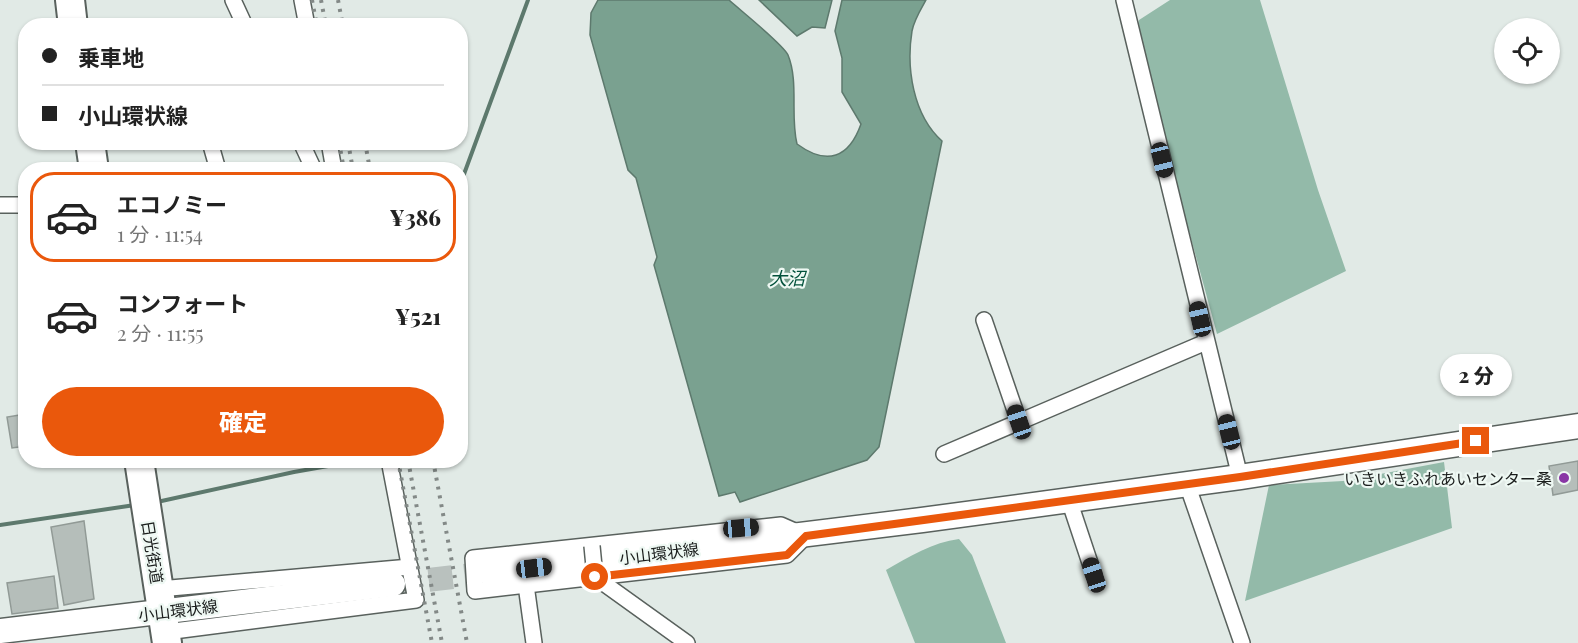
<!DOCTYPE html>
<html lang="ja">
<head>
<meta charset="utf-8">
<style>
  :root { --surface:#fff; --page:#f2f2f2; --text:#222; --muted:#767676; --line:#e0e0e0; --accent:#ea580c }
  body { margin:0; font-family:"Playfair Display","Noto Sans JP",serif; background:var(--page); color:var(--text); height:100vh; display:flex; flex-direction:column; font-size:22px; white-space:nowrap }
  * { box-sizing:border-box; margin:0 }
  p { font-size:20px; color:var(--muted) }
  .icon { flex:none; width:33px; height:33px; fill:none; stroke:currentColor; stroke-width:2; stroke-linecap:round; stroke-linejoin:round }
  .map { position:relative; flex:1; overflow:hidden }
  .panel { position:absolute; left:18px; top:162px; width:450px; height:306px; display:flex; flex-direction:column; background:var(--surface); border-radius:24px; box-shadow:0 2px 4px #0004 }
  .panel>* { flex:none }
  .banner { position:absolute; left:18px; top:18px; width:450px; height:132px; border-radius:24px; box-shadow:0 2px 4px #0004; display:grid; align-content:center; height:132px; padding:0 24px; background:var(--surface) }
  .controls { position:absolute; left:1494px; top:18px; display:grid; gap:12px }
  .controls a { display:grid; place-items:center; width:66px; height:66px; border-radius:50%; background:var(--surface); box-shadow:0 2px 4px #0004; font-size:30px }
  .end { position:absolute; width:27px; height:27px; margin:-14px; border:8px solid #ea580c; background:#fff; box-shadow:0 0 0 3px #fff }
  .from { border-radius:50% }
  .bubble { position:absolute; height:42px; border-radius:21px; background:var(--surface); box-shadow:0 2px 4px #0004; font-size:20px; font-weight:800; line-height:42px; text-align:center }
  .car { position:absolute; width:18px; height:36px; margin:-18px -9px; border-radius:8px; box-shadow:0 0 4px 2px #0007; background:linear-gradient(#222 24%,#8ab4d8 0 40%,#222 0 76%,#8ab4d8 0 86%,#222 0) }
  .banner b { display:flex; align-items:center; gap:21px; height:57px; font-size:22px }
  .banner b+b { border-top:2px solid var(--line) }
  .banner i { width:15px; height:15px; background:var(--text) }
  ul { padding:10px 0 0; list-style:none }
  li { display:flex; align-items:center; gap:18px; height:90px; margin:0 12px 9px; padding:0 12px; border:3px solid transparent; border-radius:24px }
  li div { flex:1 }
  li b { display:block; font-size:22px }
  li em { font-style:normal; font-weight:800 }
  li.on { border-color:var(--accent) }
  li>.icon { width:54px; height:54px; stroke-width:1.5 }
  .button { display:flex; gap:12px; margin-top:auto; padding:12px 24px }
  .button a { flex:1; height:69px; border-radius:36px; background:var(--accent); color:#fff; font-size:24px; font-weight:800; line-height:69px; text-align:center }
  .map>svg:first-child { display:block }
  .forest { fill:#93baa9 }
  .water { fill:#7aa190; stroke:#5d796d; stroke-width:1.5 }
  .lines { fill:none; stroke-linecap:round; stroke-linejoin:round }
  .stream { stroke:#5d796d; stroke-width:4 }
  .building { fill:#b5beba; stroke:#919a96; stroke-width:1.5 }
  .primary-tunnel { stroke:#b9c1be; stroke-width:24; stroke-dasharray:24 12; stroke-linecap:butt }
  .street-casing { stroke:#59615d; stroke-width:18 }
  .primary-casing { stroke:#59615d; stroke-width:27 }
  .highway-casing { stroke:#59615d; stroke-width:32 }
  .street { stroke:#fff; stroke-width:15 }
  .primary { stroke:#fff; stroke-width:24 }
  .highway { stroke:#fff; stroke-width:28 }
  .rail { stroke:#838987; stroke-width:4; stroke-dasharray:3 6; stroke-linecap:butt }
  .street-bridge-casing { stroke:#59615d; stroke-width:18; stroke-linecap:butt }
  .street-bridge { stroke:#fff; stroke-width:15 }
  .route { stroke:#ea580c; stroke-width:8 }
  .poi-dot { fill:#8936a5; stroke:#eef8f3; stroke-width:2 }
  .labels { text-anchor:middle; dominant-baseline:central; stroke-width:4.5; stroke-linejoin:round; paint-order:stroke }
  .poi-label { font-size:16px; fill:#1a1d1c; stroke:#eef8f3; text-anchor:end }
  .street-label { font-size:16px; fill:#1a1d1c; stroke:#eef8f3 }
  .water-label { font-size:18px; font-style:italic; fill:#02513b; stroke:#eef8f3 }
</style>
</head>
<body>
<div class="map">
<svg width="1578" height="643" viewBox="0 0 1578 643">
  <rect width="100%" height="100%" fill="#e1eae6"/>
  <g class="forest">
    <path d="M1170,0H1260L1318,190L1346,271L1217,334L1142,58L1137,27L1139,20Z"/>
    <path d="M1444,462L1452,528L1245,601L1269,485L1343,481Z"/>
    <path d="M959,539L972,555L1006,643H915L886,570C909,557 933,542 959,539Z"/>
  </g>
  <g class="water">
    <path d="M598,0H729C740,10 784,45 788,55C799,82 790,116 797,144C827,166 849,158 861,124L842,92V58L835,31L842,0H926C921,9 914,20 912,31C906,68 913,115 942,141L879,447L867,460L740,502L735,492L719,496L654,265L657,257L636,178L628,170L590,35L591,13Z"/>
    <path d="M759,0H832L825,28L812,27L797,36Z"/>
  </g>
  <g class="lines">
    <g class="stream">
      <path d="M460,185L528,0"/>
      <path d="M157,502L294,472L362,460"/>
      <path d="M0,525L135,505"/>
    </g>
  </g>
  <g class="building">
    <path d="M26,414V446L12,448L7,417Z"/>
    <path d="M1578,461V490L1553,495L1549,466Z"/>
    <path d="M84,521L94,599L64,605L51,527Z"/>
    <path d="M54,576L58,608L12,614L7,583Z"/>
  </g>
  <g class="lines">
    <path class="primary-tunnel" d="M393,584L489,573"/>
    <defs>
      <g id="street">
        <path d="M233,0L245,26"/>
        <path d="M302,0L307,26"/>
        <path d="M1124,0L1240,477"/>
        <path d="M210,142L218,170"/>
        <path d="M301,142L314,170"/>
        <path d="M329,142L334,170"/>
        <path d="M0,205H26"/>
        <path d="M984,320L1019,422"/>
        <path d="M944,454L1206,342"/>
        <path d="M1187,484L1242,643"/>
        <path d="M1069,500L1094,575"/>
        <path d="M781,525L806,536L787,555L475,591L473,558Z"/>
        <path d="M595,577L687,643"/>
        <path d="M526,585L534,643"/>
        <path d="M159,589L410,567"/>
        <path d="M166,632L416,600L389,460"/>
      </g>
      <g id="primary">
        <path d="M489,573L922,520L1240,477L1578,426"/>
        <path d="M0,631L393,584"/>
      </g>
      <g id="highway">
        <path d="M70,0L73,26"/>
        <path d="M90,142L94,170"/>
        <path d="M139,460L167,643"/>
      </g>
    </defs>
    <use href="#street" class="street-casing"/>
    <use href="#primary" class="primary-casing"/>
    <use href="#highway" class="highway-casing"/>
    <use href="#street" class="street"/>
    <use href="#primary" class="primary"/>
    <use href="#highway" class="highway"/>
    <g class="rail">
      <path d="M312,0L317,26"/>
      <path d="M321,0L326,26"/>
      <path d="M338,0L343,26"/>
      <path d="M339,142L344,170"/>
      <path d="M348,142L353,170"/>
      <path d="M365,142L370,170"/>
      <path d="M398,460L432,643"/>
      <path d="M408,460L442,643"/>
      <path d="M433,460L467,643"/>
    </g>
    <defs>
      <path id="street-bridge" d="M592,546L595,577"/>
    </defs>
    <use href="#street-bridge" class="street-bridge-casing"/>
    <use href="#street-bridge" class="street-bridge"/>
  </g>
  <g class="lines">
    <path class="route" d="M595,577L787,555L806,536L1240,477L1476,441"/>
  </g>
  <circle class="poi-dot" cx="1564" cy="478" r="6"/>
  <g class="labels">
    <g class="poi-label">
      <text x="1552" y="478">いきいきふれあいセンター桑</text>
    </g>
    <g class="street-label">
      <text transform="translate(153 552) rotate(81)">日光街道</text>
      <text transform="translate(659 553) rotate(-7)">小山環状線</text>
      <text transform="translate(178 610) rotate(-7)">小山環状線</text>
    </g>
    <g class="water-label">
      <text x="787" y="278">大沼</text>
    </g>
  </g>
</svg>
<div class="controls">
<a><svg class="icon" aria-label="locate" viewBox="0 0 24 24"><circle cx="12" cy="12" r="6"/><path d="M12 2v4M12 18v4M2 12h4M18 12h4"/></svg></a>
</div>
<i class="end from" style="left:595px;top:577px"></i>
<i class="end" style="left:1476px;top:441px"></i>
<div class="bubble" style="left:1440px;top:354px;width:72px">2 分</div>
<i class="car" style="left:1162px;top:160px;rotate:166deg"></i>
<i class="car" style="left:1200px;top:319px;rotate:347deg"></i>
<i class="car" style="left:1019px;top:422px;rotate:341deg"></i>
<i class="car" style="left:1229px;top:432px;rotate:346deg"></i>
<i class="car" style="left:741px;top:528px;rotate:85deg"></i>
<i class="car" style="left:534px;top:568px;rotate:83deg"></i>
<i class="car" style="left:1094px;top:575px;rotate:342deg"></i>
<div class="banner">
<b><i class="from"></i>乗車地</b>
<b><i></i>小山環状線</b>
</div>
<section class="panel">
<ul>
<li class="on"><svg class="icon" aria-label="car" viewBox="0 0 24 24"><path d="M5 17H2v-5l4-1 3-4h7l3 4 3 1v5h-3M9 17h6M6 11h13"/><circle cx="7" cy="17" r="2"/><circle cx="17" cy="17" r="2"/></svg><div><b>エコノミー</b><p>1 分 · 11:54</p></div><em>¥386</em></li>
<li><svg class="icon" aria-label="car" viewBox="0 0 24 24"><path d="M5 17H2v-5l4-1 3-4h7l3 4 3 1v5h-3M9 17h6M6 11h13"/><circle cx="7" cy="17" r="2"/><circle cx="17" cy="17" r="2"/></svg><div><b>コンフォート</b><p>2 分 · 11:55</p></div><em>¥521</em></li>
</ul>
<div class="button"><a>確定</a></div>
</section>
</div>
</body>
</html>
